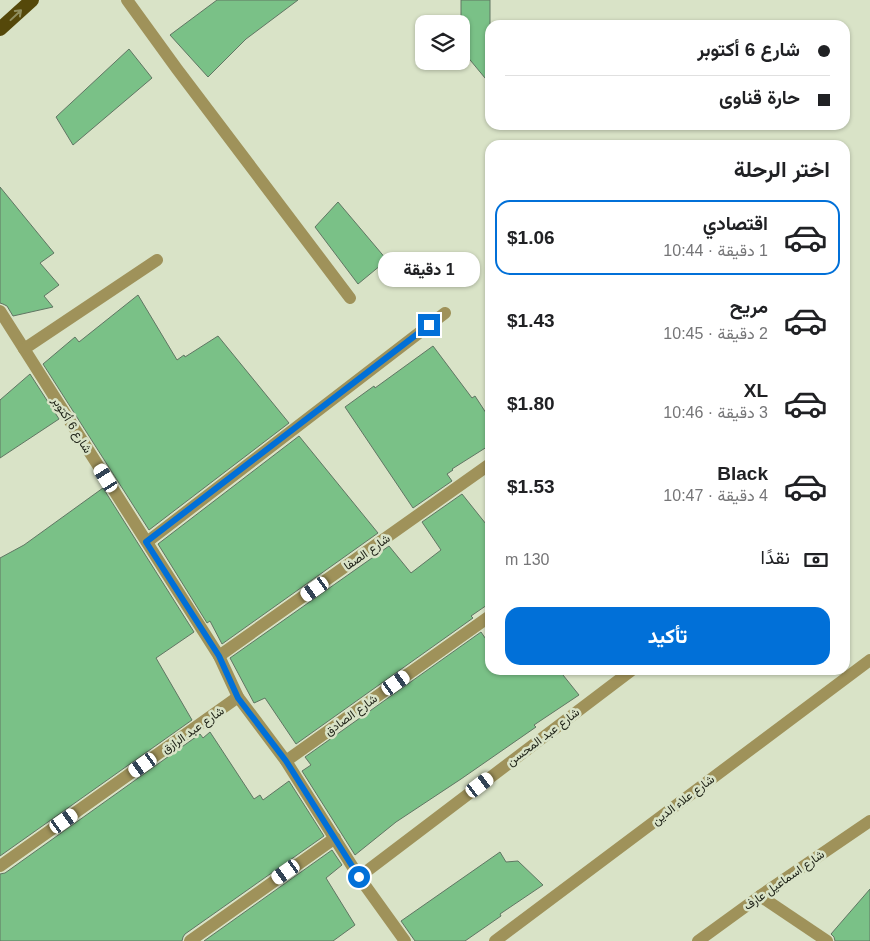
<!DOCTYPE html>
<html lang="ar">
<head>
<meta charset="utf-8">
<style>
  :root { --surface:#fff; --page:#f6f6f6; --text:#202124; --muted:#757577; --line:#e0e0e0; --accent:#0170d8 }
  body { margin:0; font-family:Arial,Vazirmatn,sans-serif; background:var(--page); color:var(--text); direction:rtl; height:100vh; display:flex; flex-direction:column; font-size:19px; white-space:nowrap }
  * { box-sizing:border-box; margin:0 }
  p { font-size:16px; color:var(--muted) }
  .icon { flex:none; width:28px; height:28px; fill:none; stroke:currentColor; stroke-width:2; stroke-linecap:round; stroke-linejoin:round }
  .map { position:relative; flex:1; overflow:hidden; direction:ltr }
  .panel { position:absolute; left:485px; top:140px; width:365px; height:535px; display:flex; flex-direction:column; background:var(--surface); border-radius:15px; box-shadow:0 1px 4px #0004; direction:rtl }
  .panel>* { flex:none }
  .hud { position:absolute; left:485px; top:20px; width:365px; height:110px; border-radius:15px; box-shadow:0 1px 4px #0004; direction:rtl; display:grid; align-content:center; height:110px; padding:0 20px; background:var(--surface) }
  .controls { position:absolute; left:415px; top:15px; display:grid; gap:10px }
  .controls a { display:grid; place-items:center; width:55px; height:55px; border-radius:10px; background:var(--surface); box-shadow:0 1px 4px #0004; font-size:25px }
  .end { position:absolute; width:22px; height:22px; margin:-11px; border:6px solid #0170d8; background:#fff; box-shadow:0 0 0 2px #fff }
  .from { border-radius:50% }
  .bubble { position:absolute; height:35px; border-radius:15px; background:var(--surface); box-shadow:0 1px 4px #0004; font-size:16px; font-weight:800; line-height:35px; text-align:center; direction:rtl }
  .car { position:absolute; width:15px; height:30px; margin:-15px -8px; border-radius:6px; box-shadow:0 0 4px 1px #0007; background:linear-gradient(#fff 24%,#345 0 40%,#fff 0 76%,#345 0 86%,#fff 0) }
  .hud b { display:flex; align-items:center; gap:18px; height:48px; font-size:19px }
  .hud b+b { border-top:1px solid var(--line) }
  .hud i { width:12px; height:12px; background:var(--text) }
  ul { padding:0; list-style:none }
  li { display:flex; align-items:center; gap:15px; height:75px; margin:0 10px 8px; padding:0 10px; border:2px solid transparent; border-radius:15px }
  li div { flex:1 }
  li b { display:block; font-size:19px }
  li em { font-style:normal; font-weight:800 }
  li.on { border-color:var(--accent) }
  li>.icon { width:45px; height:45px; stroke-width:1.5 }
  h2 { padding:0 20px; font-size:22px; line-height:60px }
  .pay { display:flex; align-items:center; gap:12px; height:55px; padding:0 20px; font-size:19px }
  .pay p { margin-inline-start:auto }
  .action { display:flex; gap:10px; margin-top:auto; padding:10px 20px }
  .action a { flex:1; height:58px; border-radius:15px; background:var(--accent); color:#fff; font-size:20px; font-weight:800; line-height:58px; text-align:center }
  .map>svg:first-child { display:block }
  .building { fill:#7ac187; stroke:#607663 }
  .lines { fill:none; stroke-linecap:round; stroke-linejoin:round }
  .minor { stroke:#9f925a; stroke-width:12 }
  .trunk { stroke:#55480a; stroke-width:14 }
  .oneway { stroke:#908e5f }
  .route { stroke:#0170d8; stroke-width:6 }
  .labels { text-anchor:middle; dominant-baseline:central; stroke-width:5; stroke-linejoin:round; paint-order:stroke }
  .street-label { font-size:12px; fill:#21251a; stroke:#d9e3c7 }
</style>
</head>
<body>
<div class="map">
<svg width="870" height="941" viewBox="0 0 870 941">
  <rect width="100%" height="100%" fill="#d9e3c7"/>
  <g class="building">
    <path d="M217,0H298L246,39L208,77L170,35Z"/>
    <path d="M461,0H490V84L461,49Z"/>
    <path d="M129,49L152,78L73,145L56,117Z"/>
    <path d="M0,187L54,253L40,263L59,285L44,296L53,307L13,316L7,306L3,304L0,303Z"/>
    <path d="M338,202L387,260L358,284L315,227Z"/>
    <path d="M138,295L177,360L184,355L185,357L218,336L289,423L149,530L43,364L75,337L79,342Z"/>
    <path d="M433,346L472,398L475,396L490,419V445L452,469L453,470L447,474L452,481L413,508L345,407L374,386L375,388Z"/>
    <path d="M30,374L59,419L0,458V400Z"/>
    <path d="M299,436L378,533L222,644L210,621L207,623L158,544Z"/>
    <path d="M103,488L194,632L156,658L192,720L0,856V558L24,545Z"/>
    <path d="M462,494L490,529V603L471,616L473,618L296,744L265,698L254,703L230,658L389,546L411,573L441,550L422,522Z"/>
    <path d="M481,632L490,645V670H559L579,695L534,725L536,727L461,779L396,822L355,855L302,771L311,765L305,757Z"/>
    <path d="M210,732L254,799L260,795L263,800L289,781L324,836L185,934L183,937L182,941H0V874L5,873L200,734L203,738Z"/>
    <path d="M332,850L342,865L326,878L355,925L333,941H204Z"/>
    <path d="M500,852L506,862L518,861L543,885L500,914L501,916L465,941H415L401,921Z"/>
    <path d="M870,889V941H835L834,937L831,934Z"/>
  </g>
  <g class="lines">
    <g class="minor">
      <path d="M127,0L177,69L350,298"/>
      <path d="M0,311L219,656L238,697L286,761L359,877L405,941"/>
      <path d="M24,349L157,260"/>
      <path d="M147,542L445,313"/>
      <path d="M219,656L490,464"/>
      <path d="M286,761L490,616"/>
      <path d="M0,866L238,697"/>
      <path d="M359,877L632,670"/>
      <path d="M760,896L827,941"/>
      <path d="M190,941L335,838"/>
      <path d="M495,941L870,660"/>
      <path d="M698,941L760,896L870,821"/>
    </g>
    <path class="trunk" d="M0,29L32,0"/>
  </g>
  <defs><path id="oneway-shaft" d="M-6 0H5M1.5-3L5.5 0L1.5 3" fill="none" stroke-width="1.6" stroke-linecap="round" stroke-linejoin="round" transform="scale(1.25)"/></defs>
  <use class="oneway" href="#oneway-shaft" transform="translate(16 15) rotate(-43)"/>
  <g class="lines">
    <path class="route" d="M359,877L286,761L238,698L219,656L146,542L429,325"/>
  </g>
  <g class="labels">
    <g class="street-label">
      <text transform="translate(72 425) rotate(58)">شارع 6 أكتوبر</text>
      <text transform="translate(367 552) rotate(-35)">شارع الصفا</text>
      <text transform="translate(351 715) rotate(-36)">شارع الصادق</text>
      <text transform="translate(193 730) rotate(-35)">شارع عبد الرازق</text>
      <text transform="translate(543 737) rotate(-37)">شارع عبد المحسن</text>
      <text transform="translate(683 800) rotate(-37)">شارع علاء الدين</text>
      <text transform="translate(784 880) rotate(-35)">شارع اسماعيل عارف</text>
    </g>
  </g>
</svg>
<div class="controls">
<a><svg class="icon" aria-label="layers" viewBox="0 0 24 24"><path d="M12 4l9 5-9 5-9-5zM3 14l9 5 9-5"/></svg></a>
</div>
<i class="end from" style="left:359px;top:877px"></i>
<i class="end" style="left:429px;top:325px"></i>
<div class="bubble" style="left:378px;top:252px;width:102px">1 دقيقة</div>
<i class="car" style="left:106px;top:478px;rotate:328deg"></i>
<i class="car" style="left:315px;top:589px;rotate:235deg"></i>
<i class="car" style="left:396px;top:683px;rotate:55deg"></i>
<i class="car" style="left:143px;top:765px;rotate:235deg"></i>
<i class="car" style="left:480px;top:785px;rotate:53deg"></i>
<i class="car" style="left:64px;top:821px;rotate:55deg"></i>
<i class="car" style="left:286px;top:872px;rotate:235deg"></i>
<div class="hud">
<b><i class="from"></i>شارع 6 أكتوبر</b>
<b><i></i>حارة قناوى</b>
</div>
<section class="panel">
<h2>اختر الرحلة</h2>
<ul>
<li class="on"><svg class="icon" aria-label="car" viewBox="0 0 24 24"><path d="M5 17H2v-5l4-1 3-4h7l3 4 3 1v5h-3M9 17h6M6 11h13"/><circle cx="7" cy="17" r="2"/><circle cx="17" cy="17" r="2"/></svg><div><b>اقتصادي</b><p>1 دقيقة · 10:44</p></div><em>$1.06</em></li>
<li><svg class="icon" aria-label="car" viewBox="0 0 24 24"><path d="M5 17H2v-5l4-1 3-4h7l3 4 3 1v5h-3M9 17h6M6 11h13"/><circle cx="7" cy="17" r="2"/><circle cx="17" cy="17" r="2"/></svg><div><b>مريح</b><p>2 دقيقة · 10:45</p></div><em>$1.43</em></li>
<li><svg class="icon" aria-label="car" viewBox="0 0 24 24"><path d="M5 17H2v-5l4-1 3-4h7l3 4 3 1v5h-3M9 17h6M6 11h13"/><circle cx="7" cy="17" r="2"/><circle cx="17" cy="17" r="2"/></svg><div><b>XL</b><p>3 دقيقة · 10:46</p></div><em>$1.80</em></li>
<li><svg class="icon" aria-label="car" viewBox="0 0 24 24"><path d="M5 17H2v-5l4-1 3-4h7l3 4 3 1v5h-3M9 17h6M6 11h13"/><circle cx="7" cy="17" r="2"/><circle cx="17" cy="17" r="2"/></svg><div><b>Black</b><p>4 دقيقة · 10:47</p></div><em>$1.53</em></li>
</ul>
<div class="pay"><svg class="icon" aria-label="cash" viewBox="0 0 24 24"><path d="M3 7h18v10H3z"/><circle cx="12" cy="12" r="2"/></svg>نقدًا<p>130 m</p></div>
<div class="action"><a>تأكيد</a></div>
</section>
</div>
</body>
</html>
